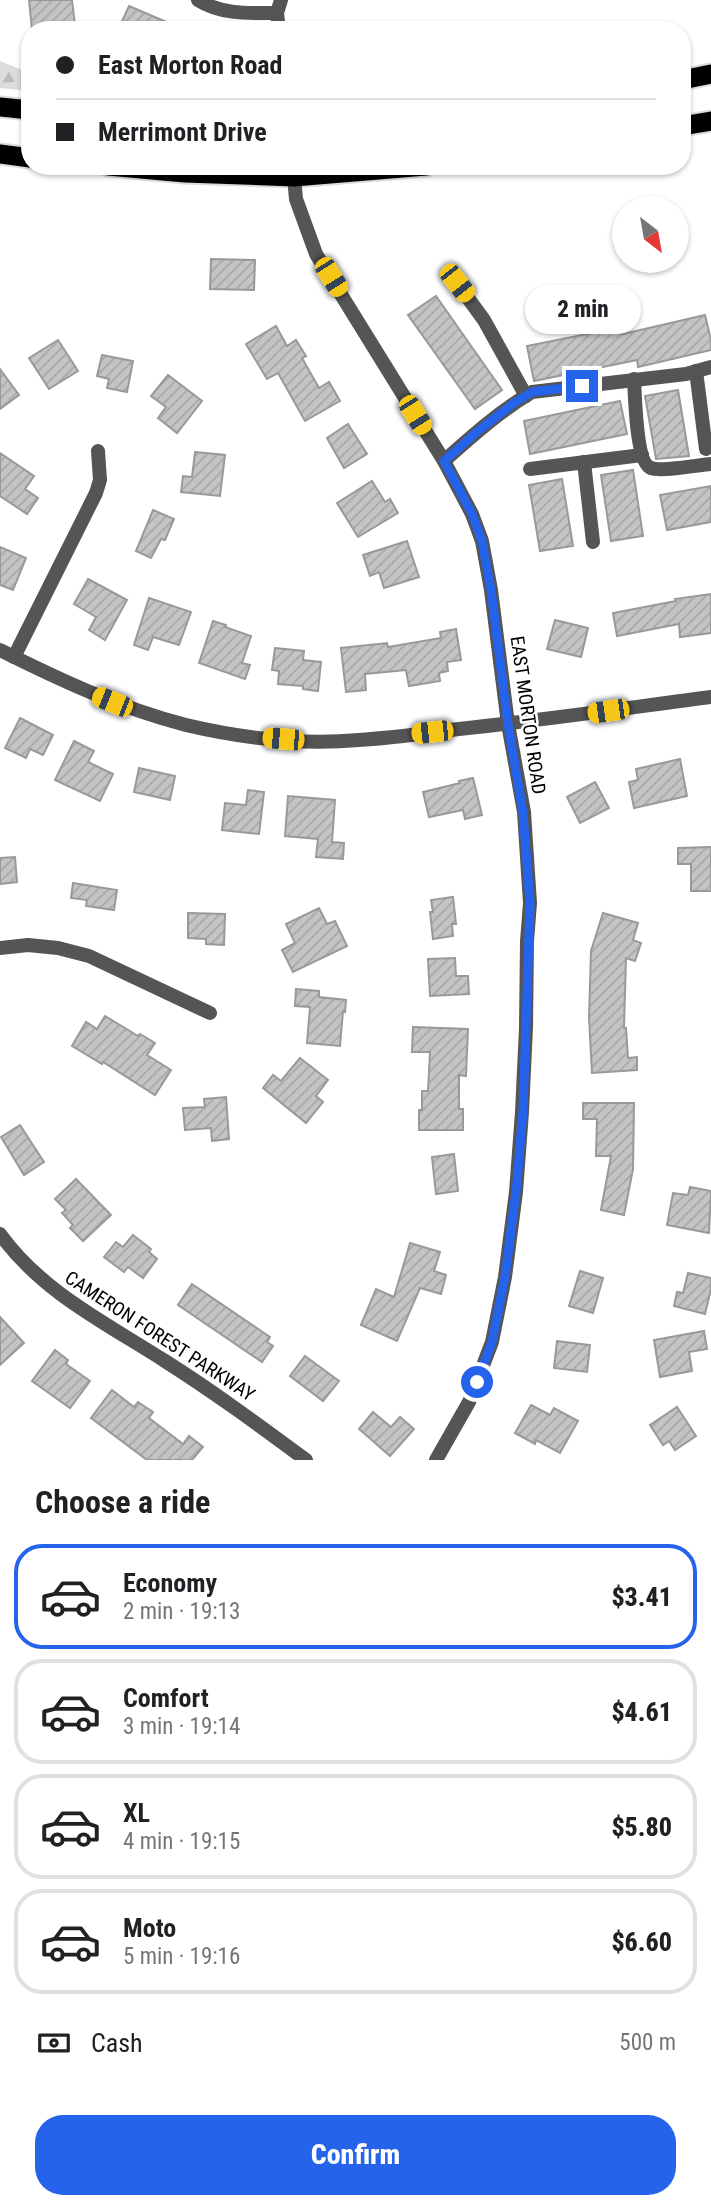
<!DOCTYPE html>
<html lang="en">
<head>
<meta charset="utf-8">
<style>
  :root { --surface:#fff; --page:#f6f6f6; --text:#202124; --muted:#757577; --line:#e0e0e0; --accent:#2563eb }
  body { margin:0; font-family:"Roboto Condensed",sans-serif; background:var(--page); color:var(--text); height:100vh; display:flex; flex-direction:column; font-size:26px; white-space:nowrap }
  * { box-sizing:border-box; margin:0 }
  p { font-size:23px; color:var(--muted) }
  .icon { flex:none; width:38px; height:38px; fill:none; stroke:currentColor; stroke-width:2; stroke-linecap:round; stroke-linejoin:round }
  .map { position:relative; height:1460px; overflow:hidden }
  .details { display:flex; flex-direction:column; background:var(--surface); flex:1 }
  .details>* { flex:none }
  .guide { position:absolute; left:21px; top:21px; width:670px; height:154px; border-radius:28px; box-shadow:0 2px 5px #0004; display:grid; align-content:center; height:154px; padding:0 35px; background:var(--surface) }
  .needle { width:46px; rotate:149deg }
  .controls { position:absolute; left:612px; top:196px; display:grid; gap:14px }
  .controls a { display:grid; place-items:center; width:77px; height:77px; border-radius:50%; background:var(--surface); box-shadow:0 2px 5px #0004; font-size:35px }
  .end { position:absolute; width:32px; height:32px; margin:-16px; border:9px solid #2563eb; background:#fff; box-shadow:0 0 0 4px #fff }
  .from { border-radius:50% }
  .bubble { position:absolute; height:49px; border-radius:24px; background:var(--surface); box-shadow:0 2px 5px #0004; font-size:23px; font-weight:800; line-height:49px; text-align:center }
  .car { position:absolute; width:21px; height:42px; margin:-21px -10px; border-radius:9px; box-shadow:0 0 5px 2px #0007; background:linear-gradient(#f5c518 24%,#345 0 40%,#f5c518 0 76%,#345 0 86%,#f5c518 0) }
  .guide b { display:flex; align-items:center; gap:24px; height:66px; font-size:26px }
  .guide b+b { border-top:2px solid var(--line) }
  .guide i { width:18px; height:18px; background:var(--text) }
  ul { padding:0; list-style:none }
  li { display:flex; align-items:center; gap:21px; height:105px; margin:0 14px 10px; padding:0 21px; border:4px solid var(--line); border-radius:28px }
  li div { flex:1 }
  li b { display:block; font-size:26px }
  li em { font-style:normal; font-weight:800 }
  li.current { border-color:var(--accent) }
  li>.icon { width:63px; height:63px; stroke-width:1.5 }
  h2 { padding:0 35px; font-size:32px; line-height:84px }
  .pay { display:flex; align-items:center; gap:18px; height:77px; padding:0 35px; font-size:26px }
  .pay p { margin-inline-start:auto }
  .button { display:flex; gap:14px; margin-top:auto; padding:14px 35px }
  .button a { flex:1; height:80px; border-radius:28px; background:var(--accent); color:#fff; font-size:28px; font-weight:800; line-height:80px; text-align:center }
  .map>svg:first-child { display:block }
  .forest { fill:url(#forest-firs) }
  .building { fill:url(#building-hatch); stroke:#999; stroke-width:2 }
  .lines { fill:none; stroke-linecap:round; stroke-linejoin:round }
  .trunk-casing { stroke:#dbdbdb; stroke-width:23 }
  .minor { stroke:#555; stroke-width:14 }
  .trunk { stroke:#000; stroke-width:19 }
  .route { stroke:#2563eb; stroke-width:9 }
  .labels { text-anchor:middle; dominant-baseline:central; stroke-width:5; stroke-linejoin:round; paint-order:stroke }
  .street-label { font-size:19px; fill:#000; stroke:#fff }
</style>
</head>
<body>
<div class="map">
<svg width="711" height="1460" viewBox="0 0 711 1460">
  <defs>
    <pattern id="forest-firs" width="22" height="20" patternUnits="userSpaceOnUse" patternTransform="scale(1.75)"><rect width="22" height="20" fill="#dcdcdc"/><path d="M5 1l3.5 6h-7zM16 11l3.5 6h-7z" fill="#bbb"/></pattern>
    <pattern id="building-hatch" width="6" height="6" patternUnits="userSpaceOnUse" patternTransform="scale(1.75)"><rect width="6" height="6" fill="#c4c4c4"/><path d="M-1 1l2-2M0 6l6-6M5 7l2-2" fill="none" stroke="#a7a7a7"/></pattern>
  </defs>
  <rect width="100%" height="100%" fill="#fff"/>
  <path class="forest" d="M0,61L30,73V91L0,88Z"/>
  <g class="building">
    <path d="M29,0H72L75,25L32,30Z"/>
    <path d="M129,6L185,30H118Z"/>
    <path d="M211,259L255,260L254,290L210,289Z"/>
    <path d="M436,296L502,390L475,409L408,315Z"/>
    <path d="M705,315L711,340V350L638,367L637,360L534,381L527,346L622,327L623,334Z"/>
    <path d="M276,326L287,346L296,340L306,356L302,358L319,388L329,382L340,401L305,421L278,373L267,379L246,344Z"/>
    <path d="M58,340L78,371L49,389L29,358Z"/>
    <path d="M102,355L133,361L127,392L107,388L109,379L97,376Z"/>
    <path d="M0,369L19,395L0,409Z"/>
    <path d="M168,375L202,401L177,433L158,418L166,407L151,396Z"/>
    <path d="M678,390L689,456L656,459L645,396Z"/>
    <path d="M620,401L627,434L530,454L524,421Z"/>
    <path d="M348,424L367,454L344,468L327,438Z"/>
    <path d="M195,452L225,455L220,496L181,492L183,476L192,477Z"/>
    <path d="M0,453L34,476L25,489L38,498L27,514L0,496Z"/>
    <path d="M633,470L643,536L611,541L601,475Z"/>
    <path d="M562,479L573,546L540,551L529,485Z"/>
    <path d="M372,481L385,502L390,499L398,513L358,537L337,503Z"/>
    <path d="M711,486V522L667,530L660,495Z"/>
    <path d="M153,510L174,519L165,540L161,539L151,558L136,551Z"/>
    <path d="M407,541L419,577L384,588L379,572L370,576L363,555Z"/>
    <path d="M0,547L26,558L13,590L0,585Z"/>
    <path d="M88,579L127,600L105,640L89,630L96,617L74,604Z"/>
    <path d="M711,594V633L680,637L679,624L617,636L613,613L676,601L675,599Z"/>
    <path d="M149,598L191,612L179,645L153,637L148,650L134,645Z"/>
    <path d="M555,620L588,628L581,657L547,649Z"/>
    <path d="M213,621L226,625L225,627L251,636L242,663L250,665L245,679L199,663Z"/>
    <path d="M456,629L461,660L447,662L448,671L439,673L440,681L409,686L406,670L365,674L366,690L346,692L341,648L387,643L388,647L441,638L440,632Z"/>
    <path d="M275,648L304,651L303,660L321,662L318,691L303,689V686L278,684L279,671L272,670Z"/>
    <path d="M20,718L53,735L43,755L30,749L26,758L5,748Z"/>
    <path d="M74,741L94,751L88,762L113,774L100,801L55,780Z"/>
    <path d="M680,759L687,796L634,808L629,782L638,780L636,769Z"/>
    <path d="M139,768L175,776L170,800L134,792Z"/>
    <path d="M473,778L482,815L465,819L463,810L429,817L423,792L460,783L459,781Z"/>
    <path d="M595,782L609,808L580,823L567,797Z"/>
    <path d="M248,790L264,792L259,834L222,830L225,803L246,805Z"/>
    <path d="M288,796L335,800L332,842L344,843L343,859L316,857L318,839L285,836Z"/>
    <path d="M711,847V891H691V864H678V848Z"/>
    <path d="M15,857L17,882L0,884V858Z"/>
    <path d="M73,883L117,890L114,910L86,906L87,900L71,898Z"/>
    <path d="M453,897L456,924H452L453,936L433,939L430,912H433L431,900Z"/>
    <path d="M319,908L327,924L335,921L347,946L293,972L282,950L295,943L286,924Z"/>
    <path d="M188,913L225,914L224,945L206,944V939L188,938Z"/>
    <path d="M603,913L638,923L633,940L641,943L635,961L626,958L624,1028H626L628,1058L637,1057V1070L592,1073L589,1018L591,951Z"/>
    <path d="M455,958L456,976H468L469,994L430,996L428,959Z"/>
    <path d="M296,989L319,991V997L346,1000L345,1012L343,1011L340,1046L307,1043L310,1007L295,1006Z"/>
    <path d="M105,1016L138,1036L140,1034L155,1043L147,1055L171,1070L155,1095L103,1062L102,1064L72,1046L86,1022L97,1029Z"/>
    <path d="M413,1027L468,1029L466,1076L459,1075V1109H463V1130H419V1110H422V1091H428L430,1052H412Z"/>
    <path d="M300,1058L328,1080L316,1096L323,1102L306,1123L263,1088L273,1075L281,1081Z"/>
    <path d="M226,1097L229,1139L212,1141L211,1128L185,1130L183,1108L205,1107L204,1099Z"/>
    <path d="M583,1103H634L633,1169L624,1215L601,1210L611,1156H596L597,1119H583Z"/>
    <path d="M20,1125L44,1162L24,1175L1,1137Z"/>
    <path d="M454,1154L458,1191L436,1194L432,1157Z"/>
    <path d="M76,1179L111,1215L83,1241L70,1228L73,1225L62,1213L66,1210L55,1199Z"/>
    <path d="M690,1187L711,1191L709,1233L667,1225L673,1193L688,1195Z"/>
    <path d="M133,1235L151,1249L149,1252L157,1259L143,1278L128,1267L124,1272L104,1257L116,1242L123,1247Z"/>
    <path d="M410,1243L440,1252L434,1271L446,1275L441,1294L420,1288L397,1341L361,1325L376,1289L394,1297Z"/>
    <path d="M580,1271L603,1278L593,1313L569,1306Z"/>
    <path d="M688,1273L711,1278V1289L705,1314L674,1306L677,1292L683,1293Z"/>
    <path d="M192,1284L270,1337L267,1342L273,1346L262,1362L178,1305Z"/>
    <path d="M0,1317L24,1343L0,1365Z"/>
    <path d="M704,1331L707,1349L689,1352L692,1371L660,1377L654,1340Z"/>
    <path d="M557,1341L590,1345L587,1372L554,1368Z"/>
    <path d="M55,1350L68,1360L66,1364L90,1381L70,1408L32,1381Z"/>
    <path d="M305,1356L339,1381L323,1401L290,1376Z"/>
    <path d="M112,1390L134,1407L138,1402L153,1412L149,1418L183,1444L189,1436L203,1447L192,1460H147L91,1418Z"/>
    <path d="M531,1405L550,1415L554,1408L578,1421L560,1453L536,1440L535,1444L515,1433Z"/>
    <path d="M677,1407L696,1436L675,1450L669,1441L663,1445L650,1425Z"/>
    <path d="M373,1412L391,1427L400,1417L414,1429L390,1456L359,1429Z"/>
  </g>
  <g class="lines">
    <defs>
      <g id="trunk">
        <path d="M682,80L711,74"/>
        <path d="M0,107L30,110"/>
        <path d="M682,126L711,121"/>
        <path d="M0,154L30,158"/>
        <path d="M108,166L185,173L294,177L426,166"/>
      </g>
    </defs>
    <use href="#trunk" class="trunk-casing"/>
    <g class="minor">
      <path d="M198,0C222,15 250,13 277,13"/>
      <path d="M279,30L277,13L281,0"/>
      <path d="M293,166L296,199L316,254L444,461L472,514L482,541L491,590L508,724L524,812L530,903L527,941L526,1028L522,1112L516,1192L505,1277L492,1342L469,1402L436,1460"/>
      <path d="M457,283L484,320L526,396"/>
      <path d="M696,371L706,449"/>
      <path d="M634,379C635,395 636,463 651,468C661,472 699,465 711,464"/>
      <path d="M444,461C472,436 500,411 532,392L686,374L711,367"/>
      <path d="M584,462L593,542"/>
      <path d="M530,469L642,455"/>
      <path d="M0,650C60,680 120,708 186,725C241,738 303,745 359,740C393,738 426,733 459,729C543,720 627,708 711,697"/>
      <path d="M14,657L96,493L100,480L98,451"/>
      <path d="M0,948L28,945L58,948L89,956L210,1013"/>
      <path d="M0,1234C43,1293 106,1323 165,1361C214,1392 260,1426 306,1460"/>
    </g>
    <use href="#trunk" class="trunk"/>
  </g>
  <g class="lines">
    <path class="route" d="M477,1382L492,1342L505,1277L516,1192L523,1112L530,903L523,813L508,724L491,590L482,541L472,514L444,461L478,431L514,403L532,392L582,386"/>
  </g>
  <g class="labels">
    <g class="street-label">
      <text transform="translate(528 715) rotate(82)">EAST MORTON ROAD</text>
      <text transform="translate(160 1336) rotate(33)">CAMERON FOREST PARKWAY</text>
    </g>
  </g>
</svg>
<div class="controls">
<a><svg class="needle" viewBox="-14 -14 28 28"><path d="M0-13l5 13h-10z" fill="#e53935"/><path d="M0 13l5-13h-10z" fill="#757577"/></svg></a>
</div>
<i class="end from" style="left:477px;top:1382px"></i>
<i class="end" style="left:582px;top:386px"></i>
<div class="bubble" style="left:525px;top:285px;width:116px">2 min</div>
<i class="car" style="left:331px;top:277px;rotate:148deg"></i>
<i class="car" style="left:457px;top:283px;rotate:142deg"></i>
<i class="car" style="left:415px;top:415px;rotate:148deg"></i>
<i class="car" style="left:112px;top:702px;rotate:292deg"></i>
<i class="car" style="left:608px;top:711px;rotate:262deg"></i>
<i class="car" style="left:432px;top:732px;rotate:264deg"></i>
<i class="car" style="left:283px;top:739px;rotate:275deg"></i>
<div class="guide">
<b><i class="from"></i>East Morton Road</b>
<b><i></i>Merrimont Drive</b>
</div>
</div>
<section class="details">
<h2>Choose a ride</h2>
<ul>
<li class="current"><svg class="icon" aria-label="car" viewBox="0 0 24 24"><path d="M5 17H2v-5l4-1 3-4h7l3 4 3 1v5h-3M9 17h6M6 11h13"/><circle cx="7" cy="17" r="2"/><circle cx="17" cy="17" r="2"/></svg><div><b>Economy</b><p>2 min · 19:13</p></div><em>$3.41</em></li>
<li><svg class="icon" aria-label="car" viewBox="0 0 24 24"><path d="M5 17H2v-5l4-1 3-4h7l3 4 3 1v5h-3M9 17h6M6 11h13"/><circle cx="7" cy="17" r="2"/><circle cx="17" cy="17" r="2"/></svg><div><b>Comfort</b><p>3 min · 19:14</p></div><em>$4.61</em></li>
<li><svg class="icon" aria-label="car" viewBox="0 0 24 24"><path d="M5 17H2v-5l4-1 3-4h7l3 4 3 1v5h-3M9 17h6M6 11h13"/><circle cx="7" cy="17" r="2"/><circle cx="17" cy="17" r="2"/></svg><div><b>XL</b><p>4 min · 19:15</p></div><em>$5.80</em></li>
<li><svg class="icon" aria-label="car" viewBox="0 0 24 24"><path d="M5 17H2v-5l4-1 3-4h7l3 4 3 1v5h-3M9 17h6M6 11h13"/><circle cx="7" cy="17" r="2"/><circle cx="17" cy="17" r="2"/></svg><div><b>Moto</b><p>5 min · 19:16</p></div><em>$6.60</em></li>
</ul>
<div class="pay"><svg class="icon" aria-label="cash" viewBox="0 0 24 24"><path d="M3 7h18v10H3z"/><circle cx="12" cy="12" r="2"/></svg>Cash<p>500 m</p></div>
<div class="button"><a>Confirm</a></div>
</section>
</body>
</html>
